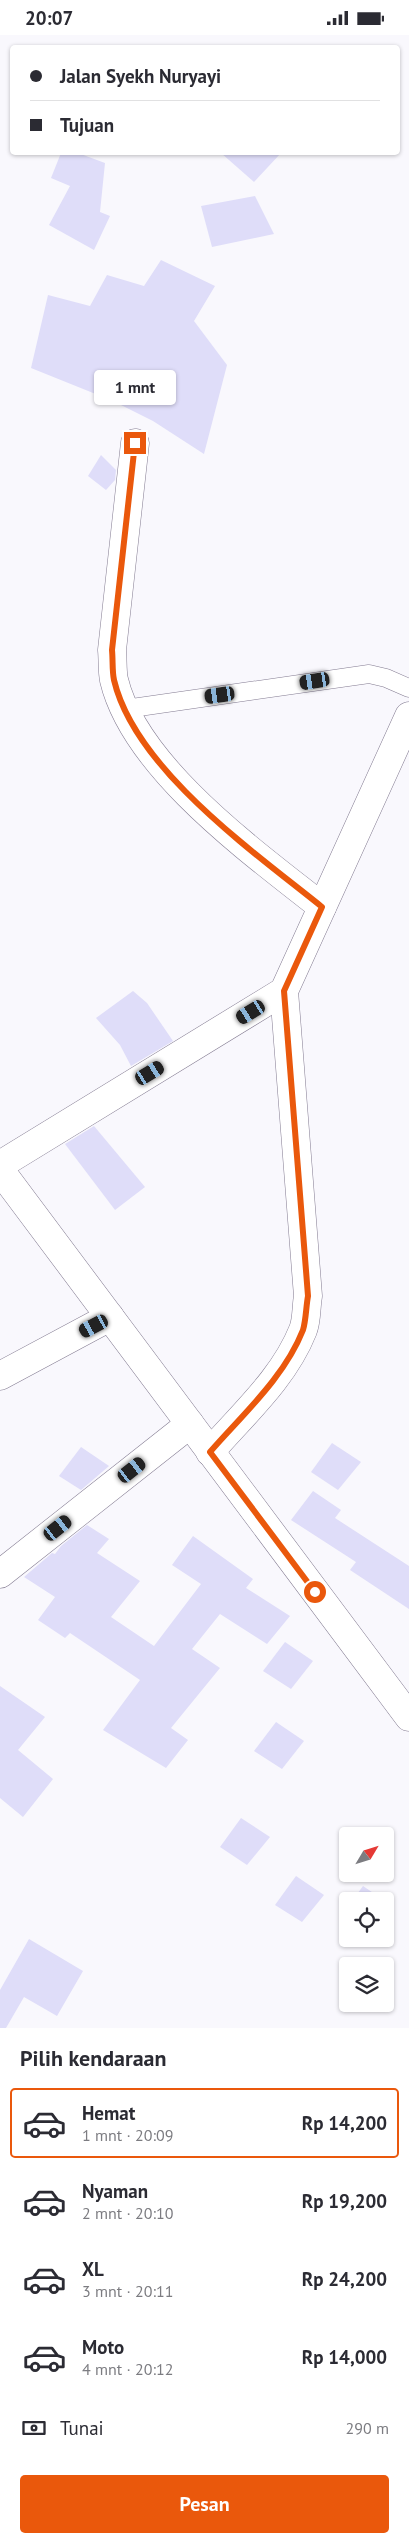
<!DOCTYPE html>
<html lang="id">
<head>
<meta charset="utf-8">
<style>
  :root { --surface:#fff; --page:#f2f2f3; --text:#2b2b33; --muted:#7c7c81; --line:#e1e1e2; --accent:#ea580c }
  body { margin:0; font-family:"PT Sans",sans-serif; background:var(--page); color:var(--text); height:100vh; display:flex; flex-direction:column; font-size:19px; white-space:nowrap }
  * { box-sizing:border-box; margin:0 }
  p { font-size:16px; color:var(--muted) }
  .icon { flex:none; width:28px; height:28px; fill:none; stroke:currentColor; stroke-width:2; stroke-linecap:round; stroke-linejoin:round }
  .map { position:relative; height:1993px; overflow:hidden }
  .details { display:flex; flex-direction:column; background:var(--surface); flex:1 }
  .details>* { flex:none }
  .top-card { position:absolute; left:10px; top:10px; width:390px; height:110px; border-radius:5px; box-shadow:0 1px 4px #0004; display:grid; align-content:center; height:110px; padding:0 20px; background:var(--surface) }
  .needle { width:32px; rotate:52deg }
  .controls { position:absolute; left:339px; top:1792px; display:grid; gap:10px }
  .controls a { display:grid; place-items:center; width:55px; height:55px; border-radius:5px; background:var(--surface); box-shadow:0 1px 4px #0004; font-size:25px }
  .end { position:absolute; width:22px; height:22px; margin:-11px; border:6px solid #ea580c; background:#fff; box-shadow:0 0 0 2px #fff }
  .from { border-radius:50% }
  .bubble { position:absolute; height:35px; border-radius:5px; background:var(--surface); box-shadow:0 1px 4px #0004; font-size:16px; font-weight:700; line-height:35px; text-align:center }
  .car { position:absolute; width:15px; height:30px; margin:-15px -8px; border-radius:6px; box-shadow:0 0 4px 1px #0007; background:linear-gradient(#222 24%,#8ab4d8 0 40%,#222 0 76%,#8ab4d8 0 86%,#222 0) }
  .top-card b { display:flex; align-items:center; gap:18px; height:48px; font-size:19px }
  .top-card b+b { border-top:1px solid var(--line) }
  .top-card i { width:12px; height:12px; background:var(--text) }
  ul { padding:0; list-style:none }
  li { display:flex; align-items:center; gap:15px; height:70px; margin:0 10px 8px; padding:0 10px; border:2px solid transparent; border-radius:5px }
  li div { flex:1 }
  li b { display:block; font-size:19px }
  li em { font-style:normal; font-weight:700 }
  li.selected { border-color:var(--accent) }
  li>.icon { width:45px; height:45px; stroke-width:1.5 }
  h2 { padding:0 20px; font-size:22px; line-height:60px }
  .pay { display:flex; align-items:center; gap:12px; height:55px; padding:0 20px; font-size:19px }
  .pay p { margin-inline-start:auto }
  .button { display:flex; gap:10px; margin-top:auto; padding:10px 20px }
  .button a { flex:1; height:58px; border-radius:5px; background:var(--accent); color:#fff; font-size:20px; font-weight:700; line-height:58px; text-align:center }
  .status { display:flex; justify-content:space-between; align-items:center; height:35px; padding:0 25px; background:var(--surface); direction:ltr }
  .status svg { height:14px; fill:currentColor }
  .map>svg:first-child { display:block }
  .building { fill:#dfddf9 }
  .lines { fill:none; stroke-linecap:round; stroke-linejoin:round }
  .service-casing { stroke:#837b91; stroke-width:19 }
  .minor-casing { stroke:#837b91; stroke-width:29 }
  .secondary-casing { stroke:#837b91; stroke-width:29 }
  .service { stroke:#fff; stroke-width:18 }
  .minor { stroke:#fff; stroke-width:28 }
  .secondary { stroke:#fff; stroke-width:28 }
  .route { stroke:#ea580c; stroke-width:6 }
</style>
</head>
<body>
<div class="status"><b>20:07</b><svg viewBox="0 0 49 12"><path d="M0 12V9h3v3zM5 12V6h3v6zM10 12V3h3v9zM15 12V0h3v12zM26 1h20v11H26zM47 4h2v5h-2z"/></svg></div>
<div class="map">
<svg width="409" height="1993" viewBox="0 0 409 1993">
  <rect width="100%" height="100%" fill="#f9f8fd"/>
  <g class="building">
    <path d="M61,118H78L105,128L100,177L110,181L94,215L49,190L70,151L51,143Z"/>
    <path d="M221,118H281L254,147Z"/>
    <path d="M255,161L274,199L212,212L201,171Z"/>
    <path d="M161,225L215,251L194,286L227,330L204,419L153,386L113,366L31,333L48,260L90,271L107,240L144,251Z"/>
    <path d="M101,420L116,435L115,445L106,455L88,441Z"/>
    <path d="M133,956L147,968L173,1006L131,1031L120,1010L96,983Z"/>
    <path d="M94,1091L145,1152L115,1175L65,1109Z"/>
    <path d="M332,1408L361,1427L338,1455L311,1437Z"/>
    <path d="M81,1412L109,1431L81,1455L59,1441Z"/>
    <path d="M313,1456L341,1475L335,1483L409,1531V1574L350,1535L356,1527L291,1485Z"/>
    <path d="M87,1490L109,1504L97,1518L140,1546L111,1582L154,1611L201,1549L172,1530L193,1501L253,1544L246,1553L290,1581L267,1609L220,1579L192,1614L220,1633L171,1693L188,1705L166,1733L103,1695L140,1645L70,1598L65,1603L38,1585L55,1562L24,1542L52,1518L55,1519L61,1511Z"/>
    <path d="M285,1607L313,1626L291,1654L263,1636Z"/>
    <path d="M0,1651L45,1682L18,1715L53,1744L23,1782L0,1763Z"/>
    <path d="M276,1687L304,1706L282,1734L254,1716Z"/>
    <path d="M241,1783L270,1802L247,1830L220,1812Z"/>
    <path d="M296,1841L324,1860L302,1887L275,1870Z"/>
    <path d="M363,1851L391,1870L385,1878V1866H352Z"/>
    <path d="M29,1904L83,1936L57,1981L24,1962L6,1993H0V1955Z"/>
  </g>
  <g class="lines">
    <defs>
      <path id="service" d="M125,674L369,639L386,643L409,653"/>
      <g id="minor">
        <path d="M135,408L112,615C113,625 112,636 114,645C135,733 254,818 322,872"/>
        <path d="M0,1130L284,956"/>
        <path d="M0,1341L110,1282"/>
        <path d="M210,1417C243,1379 284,1343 303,1295C307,1285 306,1272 308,1261L284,956L409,681"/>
        <path d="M0,1539L190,1389"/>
      </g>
      <path id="secondary" d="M0,1135L409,1682"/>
    </defs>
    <use href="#service" class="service-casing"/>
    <use href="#minor" class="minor-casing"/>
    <use href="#secondary" class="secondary-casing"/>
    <use href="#service" class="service"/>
    <use href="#minor" class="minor"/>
    <use href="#secondary" class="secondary"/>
  </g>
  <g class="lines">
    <path class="route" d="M135,408L112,615C113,625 112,636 114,645C135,734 254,817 322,872L284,956L308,1261C306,1272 306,1285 303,1295C284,1343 243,1379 210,1417L315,1557"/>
  </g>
</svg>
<div class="controls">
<a><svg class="needle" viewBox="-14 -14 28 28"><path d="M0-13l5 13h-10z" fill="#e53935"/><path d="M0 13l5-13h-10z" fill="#7c7c81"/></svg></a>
<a><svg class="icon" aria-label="locate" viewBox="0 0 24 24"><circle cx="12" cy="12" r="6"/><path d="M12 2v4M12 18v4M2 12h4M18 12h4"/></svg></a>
<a><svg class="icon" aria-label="layers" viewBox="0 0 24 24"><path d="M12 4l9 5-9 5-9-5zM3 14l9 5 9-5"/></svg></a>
</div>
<i class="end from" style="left:315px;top:1557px"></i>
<i class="end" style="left:135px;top:408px"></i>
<div class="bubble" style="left:94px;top:335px;width:82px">1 mnt</div>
<i class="car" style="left:315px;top:646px;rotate:261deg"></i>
<i class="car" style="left:220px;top:660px;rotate:262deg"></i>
<i class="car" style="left:251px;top:977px;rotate:239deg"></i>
<i class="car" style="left:150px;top:1038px;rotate:59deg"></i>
<i class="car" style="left:94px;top:1291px;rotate:242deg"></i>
<i class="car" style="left:132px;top:1435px;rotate:52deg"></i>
<i class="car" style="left:58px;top:1493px;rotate:52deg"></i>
<div class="top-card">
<b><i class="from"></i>Jalan Syekh Nuryayi</b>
<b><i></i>Tujuan</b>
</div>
</div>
<section class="details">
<h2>Pilih kendaraan</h2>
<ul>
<li class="selected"><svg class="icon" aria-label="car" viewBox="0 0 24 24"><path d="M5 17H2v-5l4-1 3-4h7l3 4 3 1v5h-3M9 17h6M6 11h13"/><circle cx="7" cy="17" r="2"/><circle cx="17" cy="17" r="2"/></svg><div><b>Hemat</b><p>1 mnt · 20:09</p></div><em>Rp 14,200</em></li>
<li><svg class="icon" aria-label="car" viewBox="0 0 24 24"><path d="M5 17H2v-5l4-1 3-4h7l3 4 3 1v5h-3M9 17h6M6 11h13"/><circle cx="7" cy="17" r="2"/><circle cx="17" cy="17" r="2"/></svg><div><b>Nyaman</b><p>2 mnt · 20:10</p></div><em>Rp 19,200</em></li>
<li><svg class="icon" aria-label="car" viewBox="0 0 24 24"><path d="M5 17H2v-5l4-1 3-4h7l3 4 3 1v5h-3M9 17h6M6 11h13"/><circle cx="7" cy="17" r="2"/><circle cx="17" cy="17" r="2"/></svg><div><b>XL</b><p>3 mnt · 20:11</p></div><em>Rp 24,200</em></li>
<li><svg class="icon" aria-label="car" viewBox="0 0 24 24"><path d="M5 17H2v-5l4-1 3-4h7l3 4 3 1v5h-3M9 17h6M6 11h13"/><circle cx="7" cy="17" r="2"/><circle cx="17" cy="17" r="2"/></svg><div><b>Moto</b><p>4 mnt · 20:12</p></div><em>Rp 14,000</em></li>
</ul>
<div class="pay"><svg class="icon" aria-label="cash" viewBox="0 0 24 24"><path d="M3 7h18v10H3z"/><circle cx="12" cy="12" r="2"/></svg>Tunai<p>290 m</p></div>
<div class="button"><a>Pesan</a></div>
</section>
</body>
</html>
